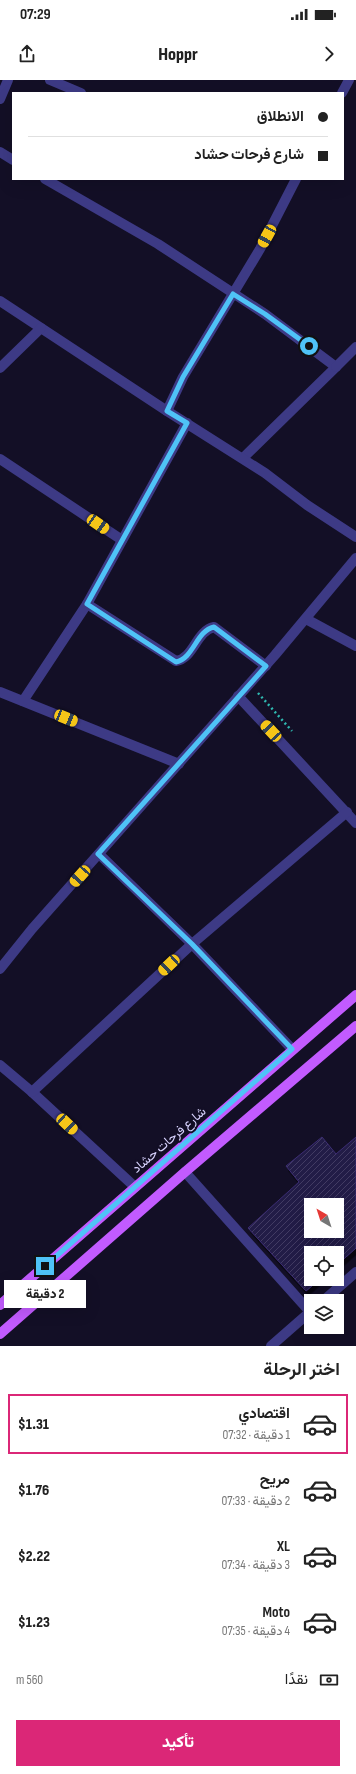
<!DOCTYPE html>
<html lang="ar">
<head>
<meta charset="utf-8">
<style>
  :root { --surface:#fff; --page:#f6f6f6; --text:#222; --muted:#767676; --line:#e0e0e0; --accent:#db2777 }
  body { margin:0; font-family:"Sofia Sans Condensed",Vazirmatn,sans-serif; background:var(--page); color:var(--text); direction:rtl; height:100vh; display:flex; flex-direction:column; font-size:15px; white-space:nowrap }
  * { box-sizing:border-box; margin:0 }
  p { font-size:13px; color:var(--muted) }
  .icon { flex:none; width:22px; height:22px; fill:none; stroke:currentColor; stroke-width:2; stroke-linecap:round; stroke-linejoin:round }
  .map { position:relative; height:1266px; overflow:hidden; direction:ltr }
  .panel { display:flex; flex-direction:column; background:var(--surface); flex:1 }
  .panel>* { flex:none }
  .hud { position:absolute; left:12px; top:12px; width:332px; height:88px; border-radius:0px; box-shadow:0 4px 16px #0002; direction:rtl; display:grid; align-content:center; height:88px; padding:0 16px; background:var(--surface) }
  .needle { width:26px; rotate:321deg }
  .tools { position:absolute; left:304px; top:1118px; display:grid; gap:8px }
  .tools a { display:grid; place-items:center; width:40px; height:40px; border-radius:0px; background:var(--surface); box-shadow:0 4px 16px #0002; font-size:20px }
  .end { position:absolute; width:18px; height:18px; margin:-9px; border:5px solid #4fc3f7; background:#111; box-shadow:0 0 0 2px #111 }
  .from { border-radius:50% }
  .bubble { position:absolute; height:28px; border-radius:0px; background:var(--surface); box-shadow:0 4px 16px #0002; font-size:13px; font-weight:800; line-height:28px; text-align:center; direction:rtl }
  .car { position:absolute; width:12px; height:24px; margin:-12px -6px; border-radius:5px; box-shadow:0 0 3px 1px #0007; background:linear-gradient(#f5c518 24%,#345 0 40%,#f5c518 0 76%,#345 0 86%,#f5c518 0) }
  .hud b { display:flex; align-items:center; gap:14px; height:38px; font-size:15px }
  .hud b+b { border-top:1px solid var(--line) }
  .hud i { width:10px; height:10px; background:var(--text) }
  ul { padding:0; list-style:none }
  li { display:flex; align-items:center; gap:12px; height:60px; margin:0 8px 6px; padding:0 8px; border:2px solid transparent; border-radius:0px }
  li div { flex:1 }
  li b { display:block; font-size:15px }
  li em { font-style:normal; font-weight:800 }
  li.active { border-color:var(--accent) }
  li>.icon { width:36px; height:36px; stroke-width:1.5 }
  h2 { padding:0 16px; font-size:18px; line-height:48px }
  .pay { display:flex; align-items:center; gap:10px; height:44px; padding:0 16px; font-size:15px }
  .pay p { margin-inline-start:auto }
  .action { display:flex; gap:8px; margin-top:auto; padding:8px 16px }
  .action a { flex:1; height:46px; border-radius:0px; background:var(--accent); color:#fff; font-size:16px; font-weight:800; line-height:46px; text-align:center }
  .status { display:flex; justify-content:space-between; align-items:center; height:28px; padding:0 20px; background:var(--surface); direction:ltr }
  .status svg { height:11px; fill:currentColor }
  header { display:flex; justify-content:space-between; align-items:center; height:52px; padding:0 16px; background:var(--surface); font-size:18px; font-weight:800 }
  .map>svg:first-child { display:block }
  .building { fill:url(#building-hatch); stroke:#3b2d73; fill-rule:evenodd; filter:url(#shadow) }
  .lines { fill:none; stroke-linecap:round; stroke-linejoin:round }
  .path { stroke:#2fb8b0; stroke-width:2.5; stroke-dasharray:2 3; stroke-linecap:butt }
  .minor { stroke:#3d3a85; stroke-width:10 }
  .primary { stroke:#c25bff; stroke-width:10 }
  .route { stroke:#4fc3f7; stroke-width:5 }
  .labels { text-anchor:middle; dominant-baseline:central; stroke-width:4; stroke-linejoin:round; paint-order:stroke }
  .street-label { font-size:13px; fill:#d9d4ff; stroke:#130f26 }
</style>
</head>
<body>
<div class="status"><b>07:29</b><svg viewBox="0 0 49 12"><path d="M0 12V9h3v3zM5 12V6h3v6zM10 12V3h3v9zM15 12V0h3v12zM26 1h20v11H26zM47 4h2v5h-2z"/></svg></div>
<header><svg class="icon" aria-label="forward" viewBox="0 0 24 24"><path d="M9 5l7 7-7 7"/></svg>Hoppr<svg class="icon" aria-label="share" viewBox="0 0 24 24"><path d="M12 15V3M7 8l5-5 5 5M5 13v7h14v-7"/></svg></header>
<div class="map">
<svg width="356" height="1266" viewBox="0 0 356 1266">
  <defs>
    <pattern id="building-hatch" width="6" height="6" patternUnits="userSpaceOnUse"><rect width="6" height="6" fill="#241b47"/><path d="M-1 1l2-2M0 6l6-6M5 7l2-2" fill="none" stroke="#433b63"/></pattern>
    <filter id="shadow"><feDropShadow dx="2.5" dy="4.5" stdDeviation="0" flood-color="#0009"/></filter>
  </defs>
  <rect width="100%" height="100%" fill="#130f26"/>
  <path class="building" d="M322,1057L336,1074L356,1057V1168L337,1185V1173H311V1199H320L306,1211L248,1148L299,1102L286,1086ZM311,1125H337V1151H311Z"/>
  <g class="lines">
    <path class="path" d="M258,613L292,651"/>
    <g class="minor">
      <path d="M50,0L81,13"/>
      <path d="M342,13L349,0"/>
      <path d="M0,19L8,0"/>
      <path d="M0,72L13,80"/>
      <path d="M45,99L158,164L265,234L336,287L243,378"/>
      <path d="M0,221L167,331L265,393L307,425L356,457"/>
      <path d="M336,287L356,267"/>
      <path d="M0,288L41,248"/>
      <path d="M167,331L183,297L260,169L296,99"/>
      <path d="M0,379L122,460"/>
      <path d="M87,524L176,581C194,578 196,551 214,547L266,586"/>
      <path d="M306,539L356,566"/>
      <path d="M0,612L179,684"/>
      <path d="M238,616L356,743"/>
      <path d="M23,621L87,524L187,343"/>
      <path d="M99,774L192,864L292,969"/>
      <path d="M0,889L32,849L275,575L356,478"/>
      <path d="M0,985L32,1012L135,1107"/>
      <path d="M32,1012L192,864L347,732"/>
      <path d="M185,1092L310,1232"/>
      <path d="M323,1221L356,1192"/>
      <path d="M271,1266L311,1231"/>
    </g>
    <g class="primary">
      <path d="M0,1225L356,915"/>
      <path d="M0,1254L185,1092L356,946"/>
    </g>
  </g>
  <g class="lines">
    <path class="route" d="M45,1186L292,969L192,864L98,774L266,586L214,547C196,551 194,578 176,582L87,524L187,343L167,331L183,297L233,214L265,234L309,266"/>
  </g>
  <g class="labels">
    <g class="street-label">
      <text transform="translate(169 1060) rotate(-41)">شارع فرحات حشاد</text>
    </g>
  </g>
</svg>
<div class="tools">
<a><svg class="needle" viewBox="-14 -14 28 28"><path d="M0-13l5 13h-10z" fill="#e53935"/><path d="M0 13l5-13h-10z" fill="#767676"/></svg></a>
<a><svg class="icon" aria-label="locate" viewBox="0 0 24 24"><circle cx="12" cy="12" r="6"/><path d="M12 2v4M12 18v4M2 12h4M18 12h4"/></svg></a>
<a><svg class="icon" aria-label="layers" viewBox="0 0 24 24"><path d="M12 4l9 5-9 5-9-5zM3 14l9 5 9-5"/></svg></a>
</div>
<i class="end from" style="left:309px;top:266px"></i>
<i class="end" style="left:45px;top:1186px"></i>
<div class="bubble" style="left:4px;top:1200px;width:82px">2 دقيقة</div>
<i class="car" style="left:267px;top:156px;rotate:209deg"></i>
<i class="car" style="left:98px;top:444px;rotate:124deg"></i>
<i class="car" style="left:66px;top:638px;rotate:112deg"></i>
<i class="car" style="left:271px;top:651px;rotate:317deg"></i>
<i class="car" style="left:80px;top:796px;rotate:222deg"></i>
<i class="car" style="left:169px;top:885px;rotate:227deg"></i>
<i class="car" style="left:67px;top:1044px;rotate:133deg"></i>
<div class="hud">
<b><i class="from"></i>الانطلاق</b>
<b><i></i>شارع فرحات حشاد</b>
</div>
</div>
<section class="panel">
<h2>اختر الرحلة</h2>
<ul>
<li class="active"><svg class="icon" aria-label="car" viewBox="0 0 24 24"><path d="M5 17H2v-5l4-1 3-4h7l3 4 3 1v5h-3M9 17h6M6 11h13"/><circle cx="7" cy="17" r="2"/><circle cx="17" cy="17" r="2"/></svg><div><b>اقتصادي</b><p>1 دقيقة · 07:32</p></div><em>$1.31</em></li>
<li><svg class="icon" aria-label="car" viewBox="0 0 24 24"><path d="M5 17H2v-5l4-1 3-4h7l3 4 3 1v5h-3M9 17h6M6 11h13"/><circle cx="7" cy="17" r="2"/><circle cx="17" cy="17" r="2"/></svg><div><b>مريح</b><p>2 دقيقة · 07:33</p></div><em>$1.76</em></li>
<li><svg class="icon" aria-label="car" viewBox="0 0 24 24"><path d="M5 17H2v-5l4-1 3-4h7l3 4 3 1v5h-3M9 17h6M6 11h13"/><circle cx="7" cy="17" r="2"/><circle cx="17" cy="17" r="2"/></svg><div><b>XL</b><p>3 دقيقة · 07:34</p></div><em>$2.22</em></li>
<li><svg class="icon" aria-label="car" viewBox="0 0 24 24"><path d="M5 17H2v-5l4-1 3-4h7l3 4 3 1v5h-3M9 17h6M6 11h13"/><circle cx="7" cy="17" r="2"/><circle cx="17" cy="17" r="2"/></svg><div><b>Moto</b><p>4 دقيقة · 07:35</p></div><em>$1.23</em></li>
</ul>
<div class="pay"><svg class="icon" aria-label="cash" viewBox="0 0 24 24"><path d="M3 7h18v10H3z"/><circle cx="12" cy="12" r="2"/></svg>نقدًا<p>560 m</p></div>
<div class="action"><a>تأكيد</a></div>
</section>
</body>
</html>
